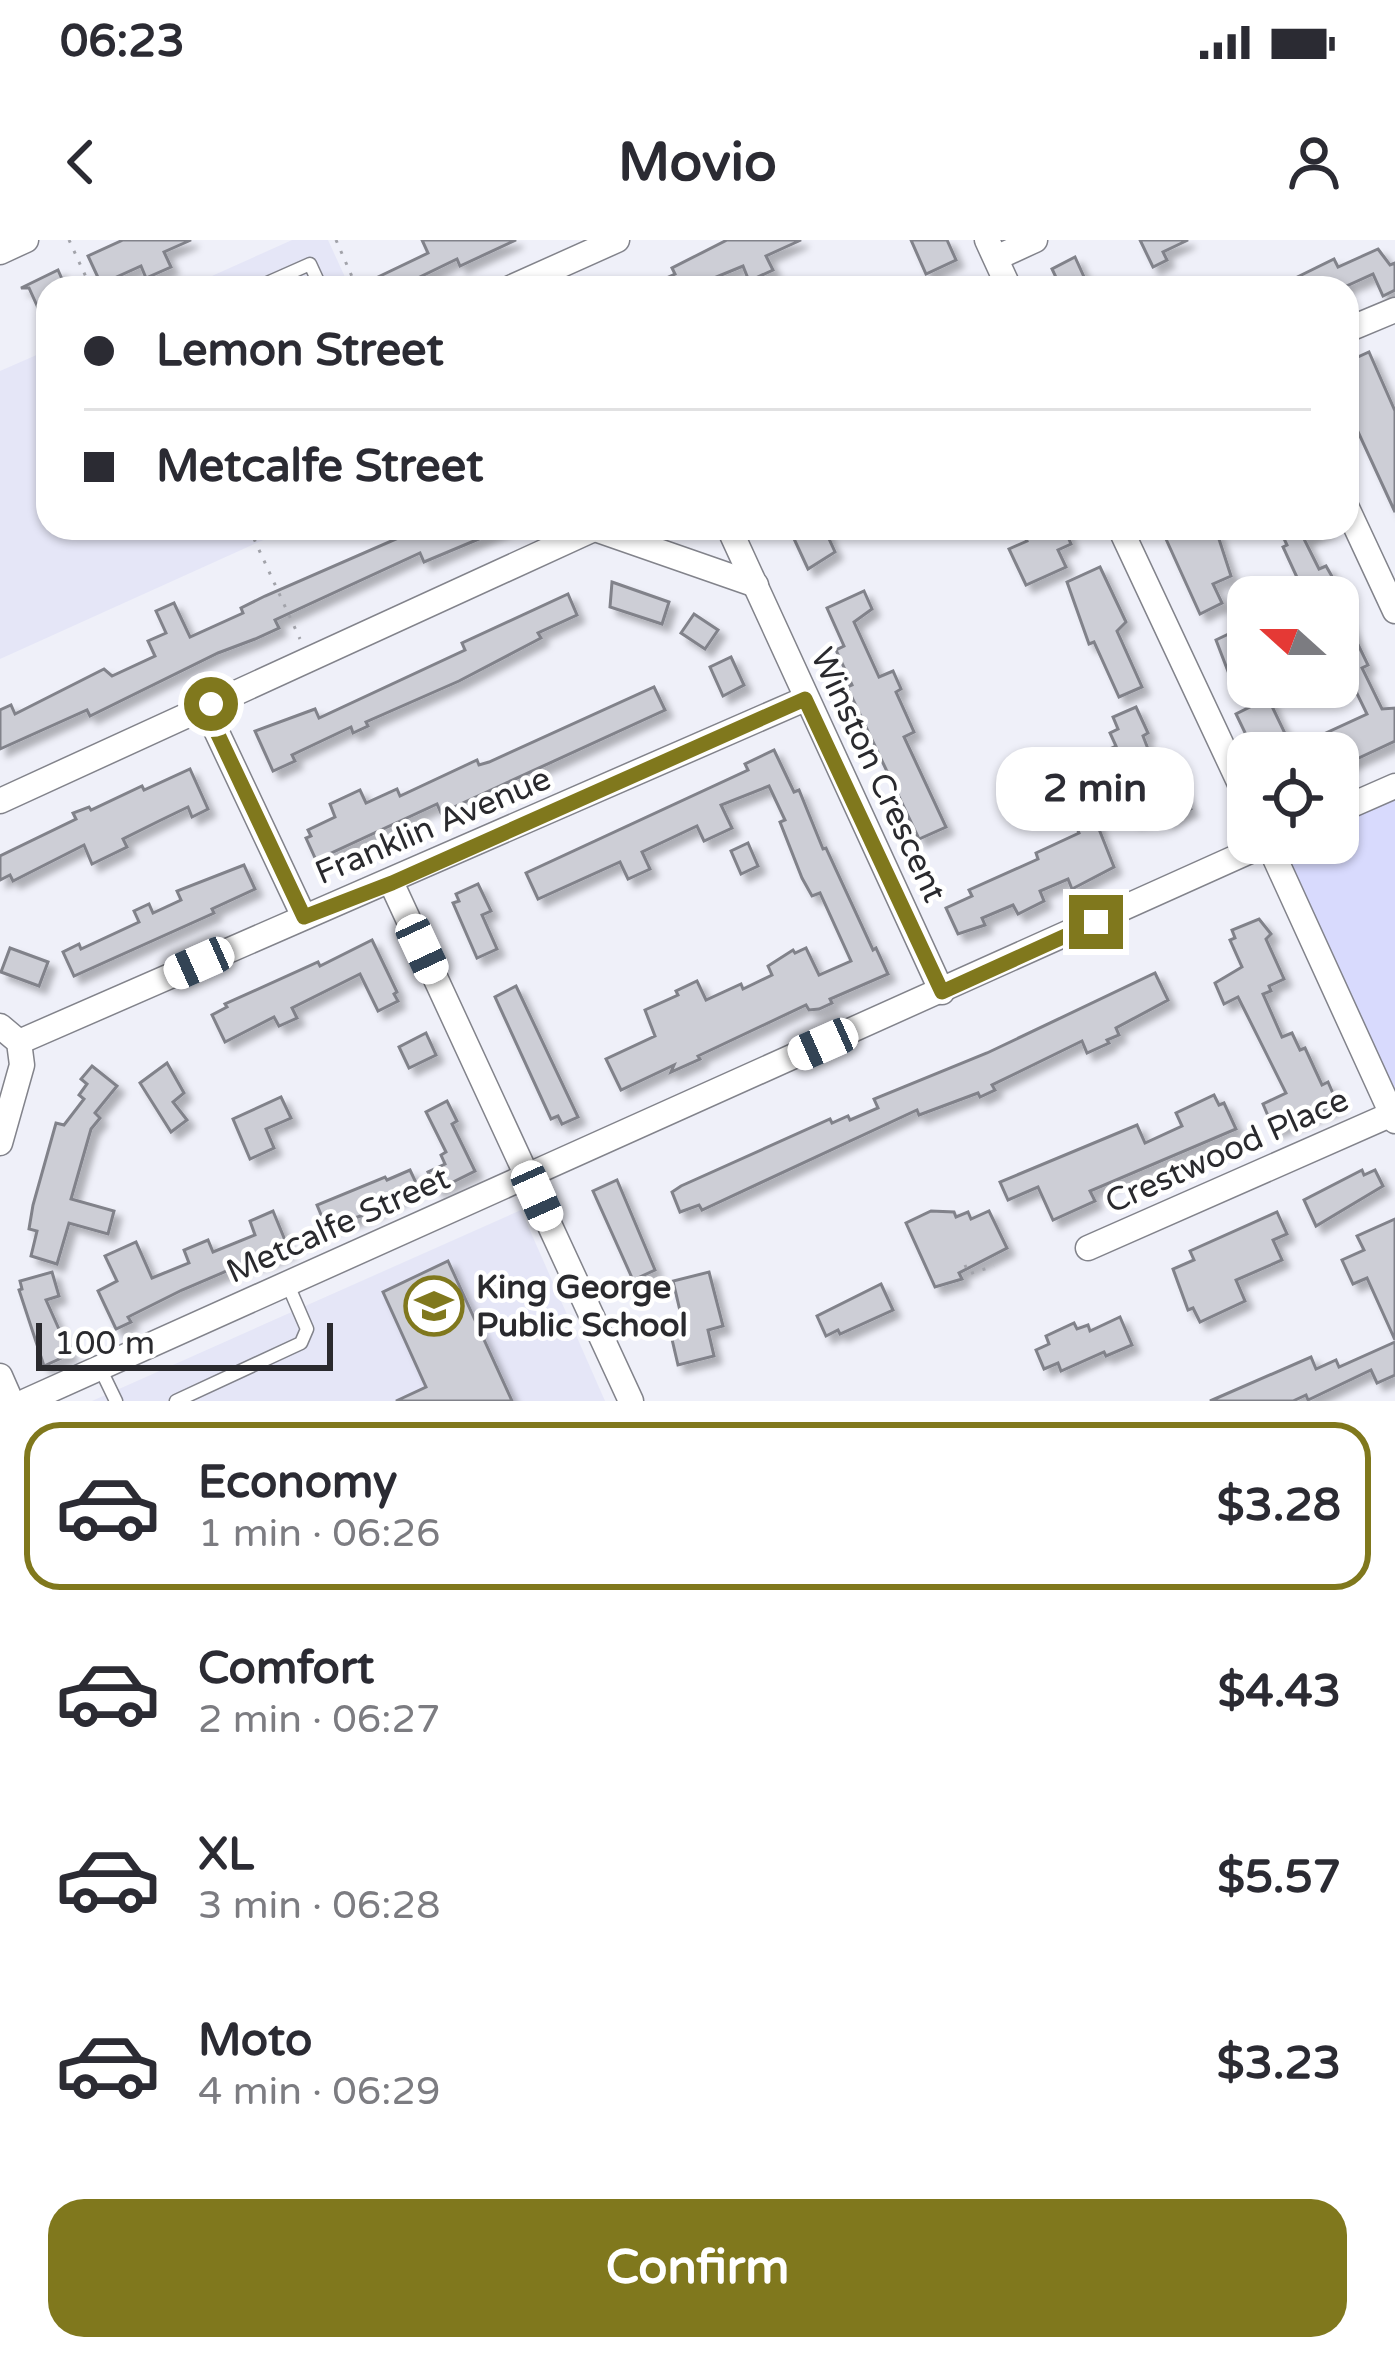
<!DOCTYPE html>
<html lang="en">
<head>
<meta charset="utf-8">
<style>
  :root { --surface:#fff; --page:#f7f7f7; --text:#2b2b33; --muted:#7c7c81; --line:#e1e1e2; --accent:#80781d }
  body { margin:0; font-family:"Varela Round",sans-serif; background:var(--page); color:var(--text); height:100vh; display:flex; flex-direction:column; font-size:45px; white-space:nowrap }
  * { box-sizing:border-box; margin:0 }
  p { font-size:39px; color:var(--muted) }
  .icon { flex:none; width:66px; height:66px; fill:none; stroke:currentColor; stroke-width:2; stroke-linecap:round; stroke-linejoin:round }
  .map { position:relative; height:1161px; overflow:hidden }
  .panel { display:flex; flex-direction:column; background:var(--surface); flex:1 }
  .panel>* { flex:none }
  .hud { position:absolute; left:36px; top:36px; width:1323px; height:264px; border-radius:36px; box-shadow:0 3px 9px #0004; display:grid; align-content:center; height:264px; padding:0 48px; background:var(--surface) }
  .needle { width:78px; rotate:291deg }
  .controls { position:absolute; left:1227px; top:336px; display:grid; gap:24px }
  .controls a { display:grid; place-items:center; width:132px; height:132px; border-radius:24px; background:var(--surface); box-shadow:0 3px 9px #0004; font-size:60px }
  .scale { position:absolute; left:36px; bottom:30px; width:297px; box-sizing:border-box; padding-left:12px; border:6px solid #2a2a2e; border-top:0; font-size:33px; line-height:42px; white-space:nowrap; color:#2a2a2e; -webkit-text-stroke:9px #fff; paint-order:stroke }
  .end { position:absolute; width:54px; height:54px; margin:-27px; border:15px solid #80781d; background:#fff; box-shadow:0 0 0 6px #fff }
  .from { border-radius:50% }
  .bubble { position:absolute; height:84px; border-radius:36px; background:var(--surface); box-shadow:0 3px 9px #0004; font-size:39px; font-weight:800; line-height:84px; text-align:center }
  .car { position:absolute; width:36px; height:72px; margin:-36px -18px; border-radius:15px; box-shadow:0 0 9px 3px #0007; background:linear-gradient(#fff 24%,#345 0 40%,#fff 0 76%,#345 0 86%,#fff 0) }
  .hud b { display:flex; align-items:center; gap:42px; height:114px; font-size:45px }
  .hud b+b { border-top:3px solid var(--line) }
  .hud i { width:30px; height:30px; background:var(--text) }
  ul { padding:21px 0 0; list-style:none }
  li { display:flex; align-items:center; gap:36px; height:168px; margin:0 24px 18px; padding:0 24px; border:6px solid transparent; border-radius:36px }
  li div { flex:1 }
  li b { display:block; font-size:45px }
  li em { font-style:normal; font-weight:800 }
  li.selected { border-color:var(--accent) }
  li>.icon { width:108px; height:108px; stroke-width:1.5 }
  .primary-button { display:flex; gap:24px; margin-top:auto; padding:24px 48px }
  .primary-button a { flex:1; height:138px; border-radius:36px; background:var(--accent); color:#fff; font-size:48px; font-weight:800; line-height:138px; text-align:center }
  .status { display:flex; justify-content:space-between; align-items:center; height:84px; padding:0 60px; background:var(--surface); direction:ltr }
  .status svg { height:33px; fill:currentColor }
  header { display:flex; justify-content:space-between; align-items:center; height:156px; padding:0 48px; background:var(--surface); font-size:54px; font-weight:800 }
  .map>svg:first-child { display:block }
  .built { fill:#e5e6f7 }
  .green { fill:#d8dafd }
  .building { fill:#cdced6; stroke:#81828a; stroke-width:3; filter:url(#shadow) }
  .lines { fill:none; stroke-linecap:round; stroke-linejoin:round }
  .service-casing { stroke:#82838b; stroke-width:15 }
  .minor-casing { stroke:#82838b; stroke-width:27 }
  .path { stroke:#a2a3aa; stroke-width:3; stroke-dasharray:3 9; stroke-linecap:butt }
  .service { stroke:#fff; stroke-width:12 }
  .minor { stroke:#fff; stroke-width:24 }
  .route { stroke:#80781d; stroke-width:15 }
  .labels { text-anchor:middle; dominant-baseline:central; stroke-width:9; stroke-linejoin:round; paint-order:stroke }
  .street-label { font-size:33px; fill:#2a2a2e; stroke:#fff }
  .poi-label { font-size:33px; font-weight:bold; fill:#2a2a2e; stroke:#fff; text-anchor:start }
</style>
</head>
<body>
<div class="status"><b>06:23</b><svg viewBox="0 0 49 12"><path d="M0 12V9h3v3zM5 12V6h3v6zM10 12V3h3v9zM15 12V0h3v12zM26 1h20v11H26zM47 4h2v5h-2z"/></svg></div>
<header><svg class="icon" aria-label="back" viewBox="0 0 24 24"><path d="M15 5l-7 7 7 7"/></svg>Movio<svg class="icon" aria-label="person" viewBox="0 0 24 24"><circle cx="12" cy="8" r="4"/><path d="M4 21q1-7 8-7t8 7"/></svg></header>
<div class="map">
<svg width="1395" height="1161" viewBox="0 0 1395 1161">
  <defs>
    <filter id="shadow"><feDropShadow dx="7" dy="7" stdDeviation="3" flood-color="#0004"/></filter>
  </defs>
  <rect width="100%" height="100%" fill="#eff0f9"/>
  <g class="built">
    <path d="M292,0H328L350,48H185Z"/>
    <path d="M48,110V288H290L0,419V131Z"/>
    <path d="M521,970L605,1161H92Z"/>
  </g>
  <path class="green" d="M1395,559V857L1290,624L1301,603H1338V585Z"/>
  <g class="building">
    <path d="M123,0H191L164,12L171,27L146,38L141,26L101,44L88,16Z"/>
    <path d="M422,0H516L460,26L457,19L397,48H355L428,13Z"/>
    <path d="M727,0H801L766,16L773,30L749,41L743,26L704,42L707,48H644L675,34L672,28Z"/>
    <path d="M911,0H947L956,20L926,34Z"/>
    <path d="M1140,0H1188L1163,12L1167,20L1153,27Z"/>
    <path d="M1378,9L1390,25L1395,23V50L1383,56L1373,34L1342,48H1275L1334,19L1338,27Z"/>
    <path d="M1075,17L1089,48H1061L1052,29Z"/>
    <path d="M58,30L66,48H48V90L29,48H21Z"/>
    <path d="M1369,112L1395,171V272L1347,168V122Z"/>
    <path d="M421,288H505L424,322L420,313L275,380L279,388L255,399L218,413L90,476L87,470L0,509V470L11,465L15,474L104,429L112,436L155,416L148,401L166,393L156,371L174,363L190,397L243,373L241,368L265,356Z"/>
    <path d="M789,288H824L835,312L808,329Z"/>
    <path d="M1021,288H1064L1071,304L1058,310L1066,327L1026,345L1009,309L1027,301Z"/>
    <path d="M1161,288H1211L1218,296L1231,336L1213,344L1222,363L1200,374Z"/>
    <path d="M1279,288H1328L1304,299L1319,329L1326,326L1338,347L1317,357H1306L1283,307L1287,305Z"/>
    <path d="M1100,327L1126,382L1117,391L1142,447L1119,457L1094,402L1089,404L1067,342Z"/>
    <path d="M612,342L669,362L662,384L610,367Z"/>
    <path d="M864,351L872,369L854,382L879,437L893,431L901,449L896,452L914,492L904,497L946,587L919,599L847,447L852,445L836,410L844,406L827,368Z"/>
    <path d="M568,354L577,375L538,393L541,398L459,441L366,482L368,486L353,493L351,487L292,515L295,521L273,531L255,491L315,469L319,478L465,410L462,403Z"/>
    <path d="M1338,363L1368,425L1362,428L1382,469L1395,468V501L1348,523L1343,512L1320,513L1313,499L1367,474L1348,435L1338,440Z"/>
    <path d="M694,374L718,390L705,409L681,393Z"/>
    <path d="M1237,390L1248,413V425L1229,434L1216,400Z"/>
    <path d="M731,417L744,445L723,456L710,427Z"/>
    <path d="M654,447L665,470L441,573L437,564L316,620L306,598L311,596L308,590L335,577L330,564L360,550L366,563L397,549L400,556L477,520L479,525L489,522Z"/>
    <path d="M1268,458L1292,508L1282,513H1264L1256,498L1249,501L1236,474Z"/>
    <path d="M1136,467L1148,493L1143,496L1148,509L1138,513L1154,547L1176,536L1191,569L1166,580L1161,568L1134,580L1103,512L1116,506L1110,493L1118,489L1113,477Z"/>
    <path d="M774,510L794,552L799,550L823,609L826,608L873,710L876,708L888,734L830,759L832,763L819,769L809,770L806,765L698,816L700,819L671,832L674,825L621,850L606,819L655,796L645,770L678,755L676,751L697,741L706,760L741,744L743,749L772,735L768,726L793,710L795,713L806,708L819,735L851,721L820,653L812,656L802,638L780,582L785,580L769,546L721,565L732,588L704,601L697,586L642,612L650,629L628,639L620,622L538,659L526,633L748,530L745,524Z"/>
    <path d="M190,529L208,569L192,577L188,567L161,580L123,599L127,607L92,624L84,605L13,641L10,635L0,640V616L76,579L73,573L89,567L91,570L142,546L144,550Z"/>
    <path d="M1095,579L1114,627L1072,649L1068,639L1040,651L1044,661L1018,674L1013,665L982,678L985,685L958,694L946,668L972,656L969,650L1038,619L1036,613L1079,593L1077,588Z"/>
    <path d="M748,603L758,626L741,634L731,611Z"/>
    <path d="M244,625L255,649L212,669L214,673L74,736L63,712L79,704L81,709L139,682L134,671L149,664L153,673L181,660L177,651Z"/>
    <path d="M478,644L491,671L482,675L497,709L477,718L453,663L459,661L456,654Z"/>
    <path d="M1259,679L1271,694L1266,699L1284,739L1269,746L1271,751L1263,754L1282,797L1292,793L1300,810L1305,808L1322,845L1328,842L1338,865L1274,890L1263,864L1286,853L1238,757L1224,764L1215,743L1242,727L1230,700L1235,698L1232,690Z"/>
    <path d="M372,700L397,752L394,754L398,761L378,771L360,734L292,768L297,778L279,786L274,777L225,802L212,775L227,767L225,764L318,722L320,726Z"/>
    <path d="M10,708L48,722L39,746L1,732Z"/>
    <path d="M1155,733L1168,760L1116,788L1119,795L1107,800L1109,803L1087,813L1082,801L992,845L995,850L980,857L978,853L919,875L917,870L702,970L699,965L680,972L672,952L681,946L830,879L832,883L848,876L850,880L878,868L874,859L987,813Z"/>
    <path d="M516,746L578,877L562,884L558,876L551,879L495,757Z"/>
    <path d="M426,793L436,815L409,828L399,807Z"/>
    <path d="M167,823L184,853L173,862L187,880L171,892L140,843Z"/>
    <path d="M92,826L117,846L95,873L100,878L91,889L71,959L114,971L108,994L69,983L57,1024L31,1016L37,991L29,989L33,965L56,883L64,885L84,859L79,855L87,844L81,839Z"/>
    <path d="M1214,855L1219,865L1224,863L1236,889L1090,951L1095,961L1053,980L1038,947L1008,960L1000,942L1137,885L1145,903L1182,886L1176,873Z"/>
    <path d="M281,857L291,878L266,889L274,908L250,919L233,879Z"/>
    <path d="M447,861L457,881L452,884L475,931L437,950L428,932L445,924L441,915L446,912L426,872Z"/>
    <path d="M410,930L418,947L367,974L326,987L317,965L385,937L387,940Z"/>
    <path d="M1362,930L1364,935L1375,930L1383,946L1316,986L1304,960Z"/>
    <path d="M617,940L655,1030L633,1040L593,951Z"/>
    <path d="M273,971L289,1010L266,1020L254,1023L252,1020L182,1050L128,1077L131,1082L116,1089L98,1051L117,1041L105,1016L136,1002L152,1038L189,1023L184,1010L208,1000L213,1012L255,995L250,981Z"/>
    <path d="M931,971L954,972L956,977L968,972L971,979L989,971L1007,1008L959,1033L962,1039L935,1047L906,983Z"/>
    <path d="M1277,972L1287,994L1273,1000L1282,1020L1236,1040L1245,1061L1200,1082L1193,1068L1188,1070L1173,1029L1194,1020L1190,1011Z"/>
    <path d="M1395,979V1100L1367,1038L1353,1044L1342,1020L1364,1010L1357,996Z"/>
    <path d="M448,1021L512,1161H396L426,1147L383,1052Z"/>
    <path d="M52,1032L59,1056L46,1060L70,1114L44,1126L19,1050L22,1049L20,1041Z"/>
    <path d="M709,1032L723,1086L708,1090L714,1116L678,1125L671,1095L685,1092L673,1041Z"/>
    <path d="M881,1044L893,1070L840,1094L838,1090L826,1096L817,1076Z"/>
    <path d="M1120,1077L1132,1105L1106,1116L1104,1112L1061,1131L1058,1123L1044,1129L1036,1110L1049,1104L1046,1096L1074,1083L1077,1089L1088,1085L1090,1091Z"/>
    <path d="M1395,1102V1135L1377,1143L1371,1130L1308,1160L1306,1155L1293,1161H1210L1311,1117L1316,1129L1336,1120L1339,1127Z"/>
  </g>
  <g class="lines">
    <defs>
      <g id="service">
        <path d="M256,48L310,24L321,48"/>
        <path d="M100,1128L116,1161"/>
        <path d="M176,1161L301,1103L307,1089L288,1045"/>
      </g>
      <g id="minor">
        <path d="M987,0L1009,48"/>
        <path d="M0,12L26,0"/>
        <path d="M996,18L1035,0"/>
        <path d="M510,48L617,0"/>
        <path d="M1347,90L1395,70"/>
        <path d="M1347,268L1395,371"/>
        <path d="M729,288L942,752"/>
        <path d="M1120,288L1248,561"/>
        <path d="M595,289L756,345"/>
        <path d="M205,467L304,677"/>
        <path d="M0,561L596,288"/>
        <path d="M1338,571L1395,546"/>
        <path d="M1268,603L1395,881"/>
        <path d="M391,642L631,1161"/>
        <path d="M0,786L19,802L22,825L0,903"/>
        <path d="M19,802L805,459"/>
        <path d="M1088,1008L1392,874"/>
        <path d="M0,1136L11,1161"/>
        <path d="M26,1161L1268,603"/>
      </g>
    </defs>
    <use href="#service" class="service-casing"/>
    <use href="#minor" class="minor-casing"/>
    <g class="path">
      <path d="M69,0L91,48"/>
      <path d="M336,0L357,48"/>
      <path d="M249,288L300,399"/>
      <path d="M965,1025L969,1034L994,1026"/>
    </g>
    <use href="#service" class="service"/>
    <use href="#minor" class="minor"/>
  </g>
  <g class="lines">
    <path class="route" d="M211,464L205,467L304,677L392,643L805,459L942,752L1096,682"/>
  </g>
  <defs>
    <symbol id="school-ring" viewBox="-11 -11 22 22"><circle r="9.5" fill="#fff" stroke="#80781d" stroke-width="1.5"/><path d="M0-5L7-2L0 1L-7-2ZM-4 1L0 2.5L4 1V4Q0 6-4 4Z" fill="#80781d"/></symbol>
  </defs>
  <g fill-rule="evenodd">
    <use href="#school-ring" x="401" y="1033" width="66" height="66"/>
  </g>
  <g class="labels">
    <g class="street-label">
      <text transform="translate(878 535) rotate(65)">Winston Crescent</text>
      <text transform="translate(433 586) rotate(-23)">Franklin Avenue</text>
      <text transform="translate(1227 911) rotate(-24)">Crestwood Place</text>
      <text transform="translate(338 985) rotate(-24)">Metcalfe Street</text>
    </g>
    <g class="poi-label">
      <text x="476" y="1047">King George<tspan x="476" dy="38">Public School</tspan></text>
    </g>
  </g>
</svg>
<div class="controls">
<a><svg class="needle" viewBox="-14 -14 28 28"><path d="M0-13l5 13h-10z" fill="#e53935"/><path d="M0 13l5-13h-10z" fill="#7c7c81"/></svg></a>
<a><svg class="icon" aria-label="locate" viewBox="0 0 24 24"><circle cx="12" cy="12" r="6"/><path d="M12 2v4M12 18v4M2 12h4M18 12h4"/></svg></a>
</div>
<div class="scale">100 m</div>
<i class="end from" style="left:211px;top:464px"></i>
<i class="end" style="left:1096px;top:682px"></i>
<div class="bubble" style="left:996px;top:507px;width:198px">2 min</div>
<i class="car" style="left:422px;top:709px;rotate:155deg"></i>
<i class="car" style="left:199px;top:723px;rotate:246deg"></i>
<i class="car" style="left:823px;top:804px;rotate:246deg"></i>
<i class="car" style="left:537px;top:956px;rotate:156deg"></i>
<div class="hud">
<b><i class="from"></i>Lemon Street</b>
<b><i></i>Metcalfe Street</b>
</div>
</div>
<section class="panel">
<ul>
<li class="selected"><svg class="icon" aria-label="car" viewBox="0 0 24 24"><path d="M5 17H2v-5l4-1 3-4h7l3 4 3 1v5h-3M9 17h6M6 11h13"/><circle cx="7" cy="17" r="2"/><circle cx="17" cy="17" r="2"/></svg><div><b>Economy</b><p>1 min · 06:26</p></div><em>$3.28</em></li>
<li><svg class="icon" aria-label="car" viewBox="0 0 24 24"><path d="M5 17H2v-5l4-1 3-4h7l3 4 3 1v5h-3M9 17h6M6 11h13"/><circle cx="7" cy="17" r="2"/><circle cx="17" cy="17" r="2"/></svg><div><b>Comfort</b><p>2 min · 06:27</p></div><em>$4.43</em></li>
<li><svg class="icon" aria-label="car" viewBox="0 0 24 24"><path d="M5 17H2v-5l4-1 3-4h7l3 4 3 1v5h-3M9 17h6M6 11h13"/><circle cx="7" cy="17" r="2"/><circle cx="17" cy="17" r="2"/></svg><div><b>XL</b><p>3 min · 06:28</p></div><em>$5.57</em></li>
<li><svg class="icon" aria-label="car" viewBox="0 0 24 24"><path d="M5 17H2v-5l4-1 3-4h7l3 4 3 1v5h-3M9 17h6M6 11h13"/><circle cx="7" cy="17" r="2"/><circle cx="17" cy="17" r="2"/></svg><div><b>Moto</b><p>4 min · 06:29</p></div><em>$3.23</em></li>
</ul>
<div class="primary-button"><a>Confirm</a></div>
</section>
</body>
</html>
